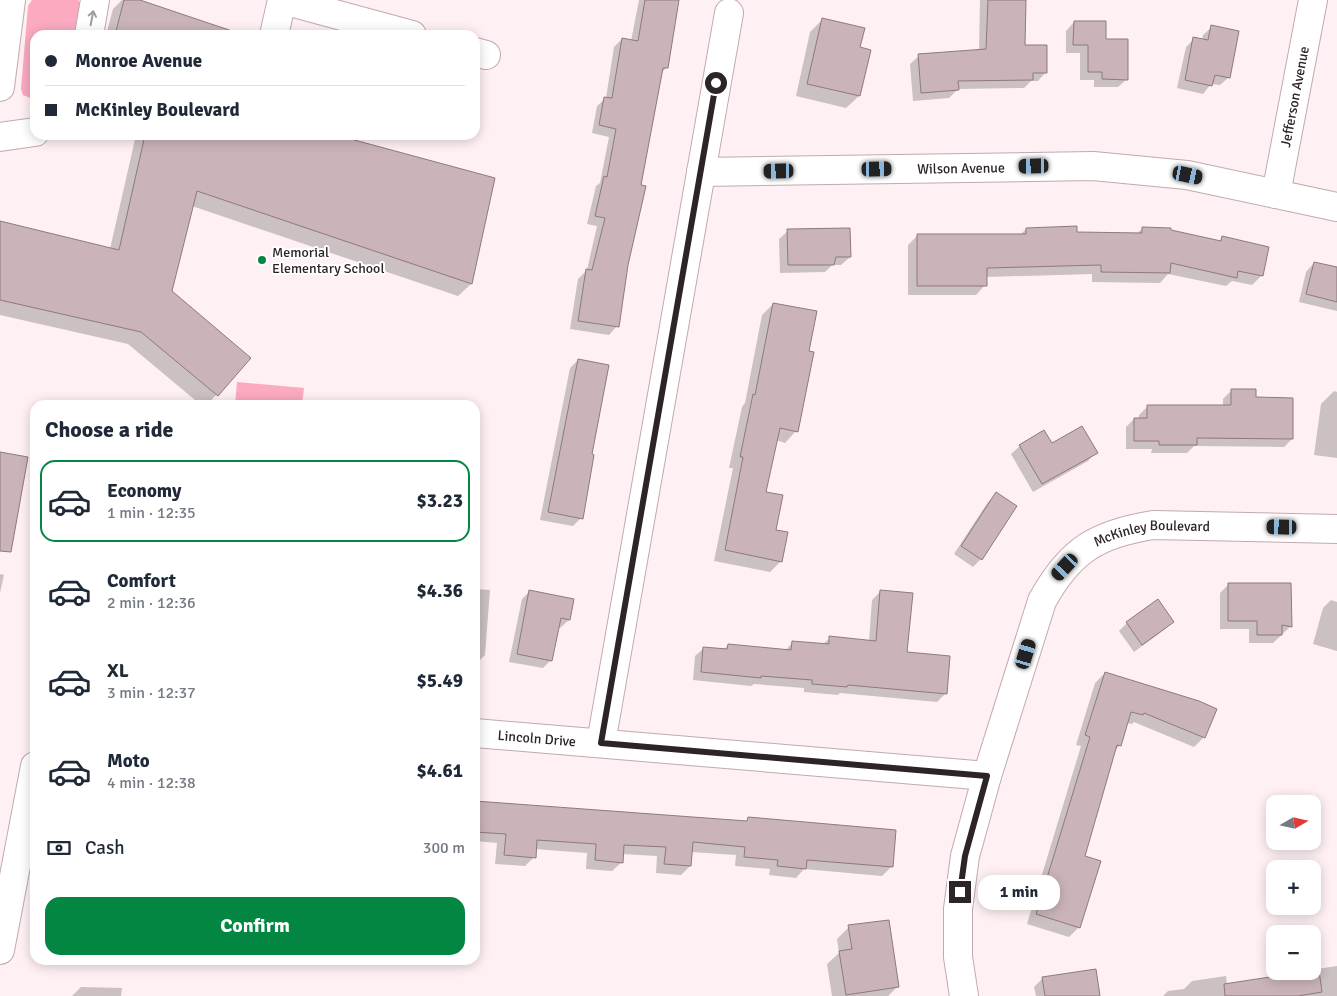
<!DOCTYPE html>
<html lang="en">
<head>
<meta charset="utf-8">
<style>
  :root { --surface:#fff; --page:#f6f6f7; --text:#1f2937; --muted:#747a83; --line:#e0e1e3; --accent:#038641 }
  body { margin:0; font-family:Signika,sans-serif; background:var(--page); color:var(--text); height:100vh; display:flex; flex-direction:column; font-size:19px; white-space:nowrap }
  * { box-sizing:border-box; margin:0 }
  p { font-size:16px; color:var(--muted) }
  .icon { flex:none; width:28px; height:28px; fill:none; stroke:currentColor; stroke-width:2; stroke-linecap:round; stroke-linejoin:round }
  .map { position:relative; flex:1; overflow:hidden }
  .panel { position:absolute; left:30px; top:400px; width:450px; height:565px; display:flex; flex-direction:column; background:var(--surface); border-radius:15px; box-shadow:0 2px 12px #0003 }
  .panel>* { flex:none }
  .top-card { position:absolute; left:30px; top:30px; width:450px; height:110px; border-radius:15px; box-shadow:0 2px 12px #0003; display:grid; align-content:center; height:110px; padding:0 15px; background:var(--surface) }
  .needle { width:32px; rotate:81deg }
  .controls { position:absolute; left:1266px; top:795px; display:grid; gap:10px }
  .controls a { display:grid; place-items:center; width:55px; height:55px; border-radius:10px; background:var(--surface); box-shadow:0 2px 12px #0003; font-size:25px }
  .end { position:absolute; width:22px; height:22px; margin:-11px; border:6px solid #2c2426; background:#fff; box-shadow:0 0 0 2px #fff }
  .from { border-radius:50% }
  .bubble { position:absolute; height:35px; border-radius:15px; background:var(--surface); box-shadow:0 2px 12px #0003; font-size:16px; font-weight:700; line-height:35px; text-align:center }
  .car { position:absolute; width:15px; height:30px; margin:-15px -8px; border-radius:6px; box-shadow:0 0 4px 1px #0007; background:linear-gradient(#222 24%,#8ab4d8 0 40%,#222 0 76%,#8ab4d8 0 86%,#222 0) }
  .top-card b { display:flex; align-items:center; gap:18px; height:48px; font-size:19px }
  .top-card b+b { border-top:1px solid var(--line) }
  .top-card i { width:12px; height:12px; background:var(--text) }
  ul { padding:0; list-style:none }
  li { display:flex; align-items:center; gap:15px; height:82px; margin:0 10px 8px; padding:0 5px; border:2px solid transparent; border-radius:15px }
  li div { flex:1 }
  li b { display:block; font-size:19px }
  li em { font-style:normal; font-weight:700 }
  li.current { border-color:var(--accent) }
  li>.icon { width:45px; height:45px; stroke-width:1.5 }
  h2 { padding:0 15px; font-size:22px; line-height:60px }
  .pay { display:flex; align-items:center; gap:12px; height:55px; padding:0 15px; font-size:19px }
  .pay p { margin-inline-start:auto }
  .cta { display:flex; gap:10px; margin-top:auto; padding:10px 15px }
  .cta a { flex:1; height:58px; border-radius:15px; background:var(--accent); color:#fff; font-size:20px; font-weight:700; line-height:58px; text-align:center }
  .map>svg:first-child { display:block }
  .green { fill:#fbaac0 }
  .shadow { fill:#0003 }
  .building { fill:#cab4b9; stroke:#8e797e }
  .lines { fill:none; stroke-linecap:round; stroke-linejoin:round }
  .minor-casing { stroke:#c0aaaf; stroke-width:30 }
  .minor { stroke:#fff; stroke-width:28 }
  .oneway { stroke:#a09c9d }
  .route { stroke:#2c2426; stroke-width:6 }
  .poi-dot { fill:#038641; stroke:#fff; stroke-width:2 }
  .labels { text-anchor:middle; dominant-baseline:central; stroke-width:4; stroke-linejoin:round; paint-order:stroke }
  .street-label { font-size:14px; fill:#2c2426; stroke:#fff }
  .poi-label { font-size:14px; fill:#2c2426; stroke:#fff; text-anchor:start }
</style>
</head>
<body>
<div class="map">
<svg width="1337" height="996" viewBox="0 0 1337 996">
  <rect width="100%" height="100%" fill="#fef0f3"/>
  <g class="green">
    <path d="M32,0H78L85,9L81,35H35V100L23,95L21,89L28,6Z"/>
    <path d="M237,382L304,388L302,405H235Z"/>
  </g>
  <g class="shadow">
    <path d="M122,0H136L238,35H106L113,9Z"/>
    <path d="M639,0H678L666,68L661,73L639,186L617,326L609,335L570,329L578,279L587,270L597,226L587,224L596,186L600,183L609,137L592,133L597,106L606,98L614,47L622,39L631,41Z"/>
    <path d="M980,0H1025L1024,46L1046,72L1038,81H1031L1024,88L958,89L949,98L913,101L910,64L919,56L979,51Z"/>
    <path d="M823,19L859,48V96L846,108L796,96L810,32Z"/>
    <path d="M1074,22L1105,40L1127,79L1118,87H1094V80H1080V53H1066V31Z"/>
    <path d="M1212,27L1229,77L1220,85L1211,84L1203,94L1177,88L1186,47L1194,39L1202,40L1203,35Z"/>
    <path d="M136,135H331L493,179L471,284L458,296L192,206L171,291L249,358L207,405H201L128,344L0,315V222L110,249Z"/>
    <path d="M1026,229L1076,234H1136L1142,229L1170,231L1219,241L1223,237L1268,248L1261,276L1252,285L1232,281L1226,286L1168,274L1160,283L1092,282V274L985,277V285L976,295H908V245L918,235H1020Z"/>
    <path d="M788,231L850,257L841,265H832L825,272L780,273L779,239Z"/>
    <path d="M1314,263L1337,268V311L1299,302L1306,272Z"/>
    <path d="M773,304L808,352L796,431L785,443L776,440L765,493L781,561L770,572L714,561L733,468H729L742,407L745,403L762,315Z"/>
    <path d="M578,360L591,455L581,518L573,526L540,520L570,368Z"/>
    <path d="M1231,391L1255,398L1292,439L1284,447L1194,446L1187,453H1151L1152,449H1126V427L1134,419H1139V415L1147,407H1223V399Z"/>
    <path d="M1334,391L1337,392V458L1314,455L1321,404Z"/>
    <path d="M1020,446L1096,452L1088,461L1033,492L1011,454Z"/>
    <path d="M996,494L981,559L973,567L954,554L988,502Z"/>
    <path d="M0,574L4,575L0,593Z"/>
    <path d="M1290,584V627L1273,643H1249V629H1220V593L1228,585Z"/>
    <path d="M475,589L490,590L485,655L477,663H475Z"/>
    <path d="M530,591L572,600L569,620L560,628L558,627L551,660L543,668L509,662L522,599Z"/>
    <path d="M880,592L905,653L945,694L937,702L840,693L838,695L804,692V688L754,684L751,686L693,680L695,656L704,648L724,650L728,645L785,651L793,642L822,645L830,638L869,641L872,600Z"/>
    <path d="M1331,600L1337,602V651L1313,644L1323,608Z"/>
    <path d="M1172,622L1164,630L1134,652L1119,631L1127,623Z"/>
    <path d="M1105,673L1204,737L1194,747L1134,722L1132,724L1127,723L1120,745L1114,751L1083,856L1079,927L1069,937L1027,924L1081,746L1076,745L1095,683Z"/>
    <path d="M475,801L745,822L748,819L894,831L891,867L882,876L804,869L796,878L769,875L770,869L735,866L736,855L691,852L690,866L681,875L656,873L657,856L622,854V862L612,871L586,869L587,853L535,849L534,857L525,866L495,864L497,843L475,841Z"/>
    <path d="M849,927L897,987L888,996H832L827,964L839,953L837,939Z"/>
    <path d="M1316,963L1317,969L1337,966V996H1163L1168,991L1184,989L1192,981L1226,976L1227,985L1275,977L1281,971H1312V964Z"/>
    <path d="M1043,978L1099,996H1036L1034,987Z"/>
    <path d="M81,987L122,988L121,996H72Z"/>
  </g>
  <g class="building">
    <path d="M124,0H140L232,31V35H115Z"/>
    <path d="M645,0H679L668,68H663L641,185L646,186L628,265L619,327L578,321L586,269L592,270L605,218L595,216L604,176L607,177L616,129L599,125L604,97L612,98L622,38L638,41Z"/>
    <path d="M988,0H1026L1025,45H1047V73H1033V80L958,81L959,90L921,93L918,54L986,49Z"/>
    <path d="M822,18L865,28L860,47L871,50L860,96L807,84Z"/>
    <path d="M1074,21H1106V39H1128V80L1102,79V72H1088V45H1073Z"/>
    <path d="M1211,25L1239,31L1230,78L1215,75L1212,86L1185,80L1193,37L1208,40Z"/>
    <path d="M145,135H336L495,178L472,284L197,191L172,291L251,358L218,396L141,332L0,300V221L119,250Z"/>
    <path d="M1077,226V232L1142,233V227L1171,228V230L1221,241L1222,236L1269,247L1263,276L1238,271L1237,278L1171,263L1170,273L1101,272V265L987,268V286H917V234H1026V228Z"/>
    <path d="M850,228L851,257H836L834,265H788L787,229Z"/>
    <path d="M1314,262L1337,267V302L1306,294Z"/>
    <path d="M773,303L817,311L809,351L814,352L798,432L780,428L766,492L783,495L776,530L788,532L782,562L725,550L743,457H740L753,394L755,395Z"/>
    <path d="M578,359L609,365L592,454L594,455L583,519L548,512Z"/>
    <path d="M1231,389H1256V397L1293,398V439L1197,438V445H1159V441H1134V418H1147V405H1231Z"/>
    <path d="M1082,426L1098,453L1042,484L1019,445L1044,430L1052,443Z"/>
    <path d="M0,452L28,457L11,552L0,551Z"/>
    <path d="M996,492L1017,506L982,560L961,546Z"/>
    <path d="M1228,583H1291L1292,627L1282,625V635H1257V621H1228Z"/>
    <path d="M529,590L574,599L570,620L561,618L552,661L517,654Z"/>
    <path d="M880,590L913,593L907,652L950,656L947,694L848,685L847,687L812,684V680L761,676V678L701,672L703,647L727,649L728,644L791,650L792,641L829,644V636L876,641Z"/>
    <path d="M1158,599L1174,622L1142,645L1126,622Z"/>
    <path d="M1105,672L1199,701L1217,709L1205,738L1144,713L1143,715L1131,712L1121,746L1117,745L1085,856L1101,861L1080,928L1036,914L1090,737L1085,735Z"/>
    <path d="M475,801L747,821L748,817L896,830L893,867L807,860L806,869L777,866L778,860L744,857L745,847L693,842L691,866L664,864L666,847L624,845L623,863L595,860L596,844L537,840L536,858L504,855L506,834L475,832Z"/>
    <path d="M889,920L899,987L846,995L839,951L852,949L848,925Z"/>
    <path d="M1096,969L1100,996H1045L1042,977Z"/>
    <path d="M1283,971H1319L1322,992L1298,996H1225L1224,984L1283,975Z"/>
  </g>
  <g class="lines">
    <defs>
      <g id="minor">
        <path d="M283,0L412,35"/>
        <path d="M89,35L95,0"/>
        <path d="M274,35L282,0"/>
        <path d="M475,52L486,55"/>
        <path d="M0,87L11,0"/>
        <path d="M0,137L35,132"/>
        <path id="s1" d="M701,172L1093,166L1187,175L1337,207"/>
        <path id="s2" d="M1276,194L1313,0"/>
        <path id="s3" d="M475,733L987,776"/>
        <path d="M601,743L729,13"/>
        <path d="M0,950L35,766"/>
        <path id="s4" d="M964,996L958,957V909L965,856L987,776L1042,601C1070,550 1097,534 1153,525L1337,529"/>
      </g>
    </defs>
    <use href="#minor" class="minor-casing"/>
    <use href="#minor" class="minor"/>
  </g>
  <defs><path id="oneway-shaft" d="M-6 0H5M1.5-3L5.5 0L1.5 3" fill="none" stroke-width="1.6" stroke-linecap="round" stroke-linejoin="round" transform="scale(1.25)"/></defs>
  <use class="oneway" href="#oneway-shaft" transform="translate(92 18) rotate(-79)"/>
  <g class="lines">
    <path class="route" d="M716,83L601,743L987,776L965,856L960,892"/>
  </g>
  <circle class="poi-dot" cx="262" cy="260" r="5"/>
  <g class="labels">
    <g class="street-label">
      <text stroke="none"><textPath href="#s2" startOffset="99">Jefferson Avenue</textPath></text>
      <text stroke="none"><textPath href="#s1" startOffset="260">Wilson Avenue</textPath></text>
      <text stroke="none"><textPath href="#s4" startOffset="546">McKinley Boulevard</textPath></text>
      <text stroke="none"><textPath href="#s3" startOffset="62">Lincoln Drive</textPath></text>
    </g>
    <g class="poi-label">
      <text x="272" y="252">Memorial<tspan x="272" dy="16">Elementary School</tspan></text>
    </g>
  </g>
</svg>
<div class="controls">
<a><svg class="needle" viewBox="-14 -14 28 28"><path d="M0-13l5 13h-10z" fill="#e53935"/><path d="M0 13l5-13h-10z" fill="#747a83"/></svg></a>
<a>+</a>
<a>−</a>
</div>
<i class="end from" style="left:716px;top:83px"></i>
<i class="end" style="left:960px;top:892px"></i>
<div class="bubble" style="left:978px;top:875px;width:82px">1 min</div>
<i class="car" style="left:1034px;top:166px;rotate:269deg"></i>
<i class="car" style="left:877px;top:169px;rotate:89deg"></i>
<i class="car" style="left:779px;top:171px;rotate:269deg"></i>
<i class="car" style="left:1188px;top:175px;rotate:102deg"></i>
<i class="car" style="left:1282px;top:527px;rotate:271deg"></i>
<i class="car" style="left:1065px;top:567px;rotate:223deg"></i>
<i class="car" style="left:1026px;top:654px;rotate:17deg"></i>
<div class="top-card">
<b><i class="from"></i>Monroe Avenue</b>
<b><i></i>McKinley Boulevard</b>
</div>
<section class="panel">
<h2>Choose a ride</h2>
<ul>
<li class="current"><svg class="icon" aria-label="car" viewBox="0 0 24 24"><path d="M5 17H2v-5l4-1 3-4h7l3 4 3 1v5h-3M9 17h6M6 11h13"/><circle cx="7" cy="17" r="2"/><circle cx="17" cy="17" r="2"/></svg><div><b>Economy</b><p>1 min · 12:35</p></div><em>$3.23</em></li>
<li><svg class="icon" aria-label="car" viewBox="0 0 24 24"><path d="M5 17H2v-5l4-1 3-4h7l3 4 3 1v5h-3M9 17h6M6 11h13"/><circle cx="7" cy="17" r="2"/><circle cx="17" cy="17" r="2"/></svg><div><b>Comfort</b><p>2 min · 12:36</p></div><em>$4.36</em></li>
<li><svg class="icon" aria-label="car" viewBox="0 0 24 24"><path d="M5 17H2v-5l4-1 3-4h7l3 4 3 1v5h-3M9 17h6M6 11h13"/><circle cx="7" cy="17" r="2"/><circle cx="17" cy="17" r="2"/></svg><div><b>XL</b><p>3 min · 12:37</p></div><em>$5.49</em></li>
<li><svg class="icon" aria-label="car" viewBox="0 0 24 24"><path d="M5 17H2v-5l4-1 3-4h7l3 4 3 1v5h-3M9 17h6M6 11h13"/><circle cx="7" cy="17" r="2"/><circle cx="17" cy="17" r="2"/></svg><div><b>Moto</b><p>4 min · 12:38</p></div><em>$4.61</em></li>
</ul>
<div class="pay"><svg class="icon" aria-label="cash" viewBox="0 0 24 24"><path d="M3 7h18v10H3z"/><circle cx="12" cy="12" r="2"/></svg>Cash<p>300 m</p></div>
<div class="cta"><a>Confirm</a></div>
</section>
</div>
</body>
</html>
